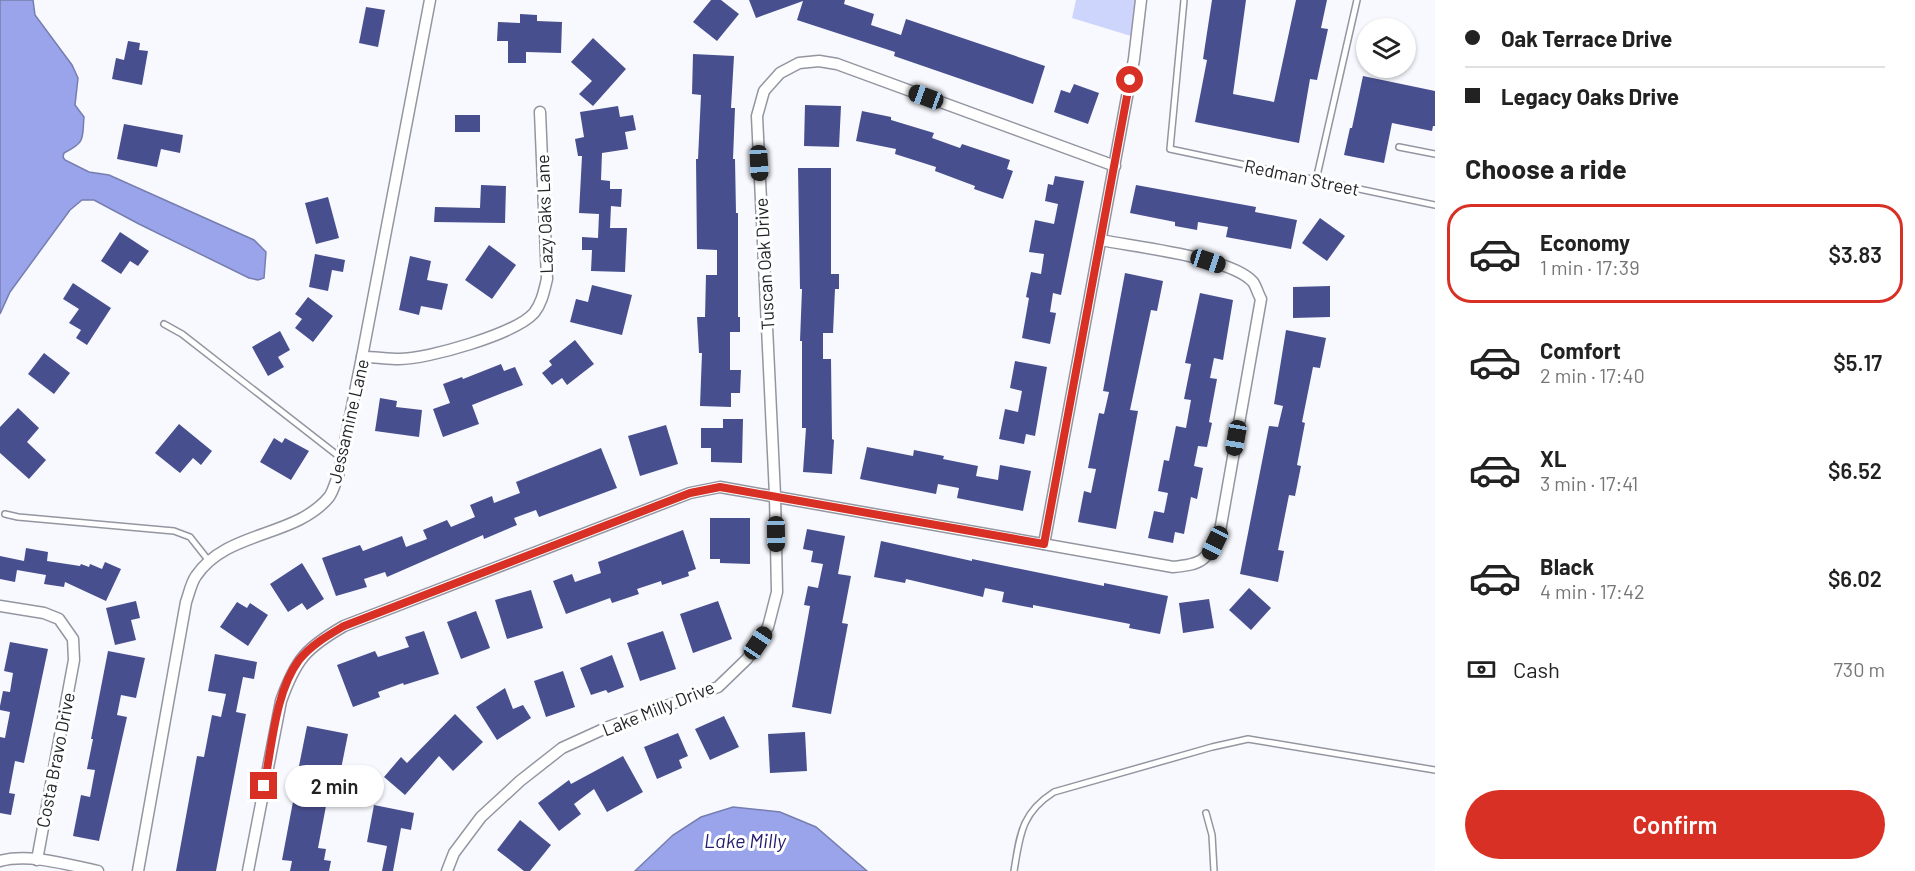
<!DOCTYPE html>
<html lang="en">
<head>
<meta charset="utf-8">
<style>
  :root { --surface:#fff; --page:#f6f6f6; --text:#222; --muted:#767676; --line:#e0e0e0; --accent:#d93025 }
  body { margin:0; font-family:Barlow,sans-serif; background:var(--page); color:var(--text); height:100vh; display:flex; flex-direction:column; font-size:22px; white-space:nowrap }
  * { box-sizing:border-box; margin:0 }
  p { font-size:20px; color:var(--muted) }
  .icon { flex:none; width:33px; height:33px; fill:none; stroke:currentColor; stroke-width:2; stroke-linecap:round; stroke-linejoin:round }
  .map { position:relative; flex:1; overflow:hidden }
  .drawer { display:flex; flex-direction:column; background:var(--surface); width:480px }
  .drawer>* { flex:none }
  .guide { display:grid; align-content:center; height:132px; padding:0 30px; background:var(--surface) }
  .buttons { position:absolute; left:1356px; top:18px; display:grid; gap:12px }
  .buttons a { display:grid; place-items:center; width:60px; height:60px; border-radius:50%; background:var(--surface); box-shadow:0 2px 4px #0004; font-size:30px }
  .end { position:absolute; width:27px; height:27px; margin:-14px; border:8px solid #d93025; background:#fff; box-shadow:0 0 0 3px #fff }
  .from { border-radius:50% }
  .bubble { position:absolute; height:42px; border-radius:21px; background:var(--surface); box-shadow:0 2px 4px #0004; font-size:20px; font-weight:600; line-height:42px; text-align:center }
  .car { position:absolute; width:18px; height:36px; margin:-18px -9px; border-radius:8px; box-shadow:0 0 4px 2px #0007; background:linear-gradient(#222 24%,#8ab4d8 0 40%,#222 0 76%,#8ab4d8 0 86%,#222 0) }
  .guide b { display:flex; align-items:center; gap:21px; height:57px; font-size:22px }
  .guide b+b { border-top:2px solid var(--line) }
  .guide i { width:15px; height:15px; background:var(--text) }
  ul { padding:0; list-style:none }
  li { display:flex; align-items:center; gap:18px; height:99px; margin:0 12px 9px; padding:0 18px; border:3px solid transparent; border-radius:24px }
  li div { flex:1 }
  li b { display:block; font-size:22px }
  li em { font-style:normal; font-weight:600 }
  li.active { border-color:var(--accent) }
  li>.icon { width:54px; height:54px; stroke-width:1.5 }
  h2 { padding:0 30px; font-size:27px; line-height:72px }
  .pay { display:flex; align-items:center; gap:15px; height:66px; padding:0 30px; font-size:22px }
  .pay p { margin-inline-start:auto }
  .primary-button { display:flex; gap:12px; margin-top:auto; padding:12px 30px }
  .primary-button a { flex:1; height:69px; border-radius:36px; background:var(--accent); color:#fff; font-size:24px; font-weight:600; line-height:69px; text-align:center }
  main { display:flex; flex:1; min-height:0 }
  .map>svg:first-child { display:block }
  .green { fill:#ced5fc }
  .water { fill:#99a4ea; stroke:#767eb0; stroke-width:1.5 }
  .building { fill:#484f8e }
  .lines { fill:none; stroke-linecap:round; stroke-linejoin:round }
  .lane-casing { stroke:#9396a1; stroke-width:8 }
  .street-casing { stroke:#9396a1; stroke-width:13 }
  .lane { stroke:#fff; stroke-width:5 }
  .street { stroke:#fff; stroke-width:10 }
  .route { stroke:#d93025; stroke-width:8 }
  .labels { text-anchor:middle; dominant-baseline:central; stroke-width:6; stroke-linejoin:round; paint-order:stroke }
  .street-label { font-size:18px; fill:#232429; stroke:#fff }
  .water-label { font-size:20px; font-style:italic; fill:#211d6c; stroke:#fff }
</style>
</head>
<body>
<main>
<div class="map">
<svg width="1435" height="871" viewBox="0 0 1435 871">
  <rect width="100%" height="100%" fill="#f8f9fe"/>
  <path class="green" d="M1076,0H1135L1131,36L1072,18Z"/>
  <g class="water">
    <path d="M0,0H33L35,15L72,65L78,78L75,105L84,117C82,139 86,142 64,153L63,157L65,160L89,172L109,175L254,240L266,252L264,278L258,280L249,278L139,224L94,200H82L70,210L10,292L0,314Z"/>
    <path d="M733,807L780,812L816,827L867,871H635L673,835L701,817Z"/>
  </g>
  <g class="building">
    <path d="M711,0H721L739,14L717,41L693,22Z"/>
    <path d="M749,0H845L844,4L874,14L871,25L901,35L906,19L1045,66L1033,104L894,56L895,52L797,20L803,1L756,18Z"/>
    <path d="M1212,0H1246L1233,94L1274,102L1296,0H1327L1321,28L1328,29L1317,80L1310,79L1299,143L1195,122L1207,60L1203,59Z"/>
    <path d="M366,7L385,10L378,47L359,43Z"/>
    <path d="M520,14L537,15V21L562,22L561,53L526,52V63H508V41H497L498,22L520,23Z"/>
    <path d="M593,38L626,69L593,106L579,94L592,81L571,62Z"/>
    <path d="M128,41L140,43L139,50L148,51L142,85L112,79L116,58L124,60Z"/>
    <path d="M693,54L734,56L731,108H735L733,159H735L736,213H738V317H740V332H730V370H741L740,393H731V407L700,406L702,353H699L697,317H705L706,275H717V250L697,249L696,159H698L701,95L692,94Z"/>
    <path d="M1363,76L1435,91V126H1433L1432,131L1392,123L1384,163L1344,155L1350,128H1352Z"/>
    <path d="M1074,84L1099,93L1088,124L1054,112L1061,90L1070,93Z"/>
    <path d="M805,105L841,106L839,147L804,146Z"/>
    <path d="M618,106L620,117L633,115L636,130L625,132L628,149L602,153L601,180L610,181V189H622L621,207L611,206L610,228H627L625,272L591,271L592,250H582V237L598,238L599,214L579,213L582,156H578L575,139L584,137L580,112Z"/>
    <path d="M862,111L891,117V120L934,133L932,138L960,148L962,144L1010,160L1007,169L1013,171L1003,199L974,189L975,186L935,171L936,167L895,154L896,149L856,141Z"/>
    <rect x="455" y="115" width="25" height="17"/>
    <path d="M124,124L183,135L180,153L161,149L157,167L117,159Z"/>
    <path d="M798,168H831V274H839V289H835L833,333H823V359H831L832,439L834,440L832,474L803,472L806,428H802V341H800L802,289H800Z"/>
    <path d="M1055,176L1084,181L1061,295L1053,293L1050,312L1056,313L1050,344L1022,338L1029,298L1026,297L1031,272L1041,274L1044,254L1029,252L1035,220L1054,224L1058,204L1045,201L1048,184L1053,185Z"/>
    <path d="M481,185L506,186L505,223L434,222L435,207L480,208Z"/>
    <path d="M1136,185L1256,207L1255,212L1297,220L1291,249L1226,237L1228,227L1198,222L1197,230L1175,226V222L1130,213Z"/>
    <path d="M328,197L339,238L316,244L305,203Z"/>
    <path d="M1320,218L1345,236L1327,261L1302,243Z"/>
    <path d="M120,232L149,251L138,266L130,261L121,274L101,261Z"/>
    <path d="M489,245L516,265L492,299L465,280Z"/>
    <path d="M315,254L345,260L343,272L332,270L328,291L309,287Z"/>
    <path d="M410,256L431,261L427,280L448,284L442,310L421,306L419,315L399,310Z"/>
    <path d="M1125,273L1163,281L1157,311L1151,310L1130,410L1138,411L1116,529L1078,522L1084,491L1091,493L1096,469L1088,468L1099,413L1104,414L1109,392L1103,391Z"/>
    <path d="M73,283L111,308L87,345L76,338L81,330L69,323L79,309L63,299Z"/>
    <path d="M592,285L632,295L622,335L570,322L576,299L588,302Z"/>
    <path d="M1330,286V317L1293,318V287Z"/>
    <path d="M1200,293L1233,300L1223,360L1214,358L1210,378L1217,379L1209,422L1212,423L1207,447L1198,446L1194,466L1203,468L1197,499L1191,497L1184,534L1175,532L1173,543L1148,538L1154,511L1164,513L1168,493L1158,491L1164,460L1169,461L1176,426L1186,428L1191,400L1184,399L1191,364L1185,363Z"/>
    <path d="M308,297L333,316L313,342L295,328L302,319L295,314Z"/>
    <path d="M1286,330L1326,338L1320,368L1313,367L1302,422L1305,423L1297,465L1301,466L1295,496L1289,495L1278,550L1284,551L1278,582L1240,574L1269,426L1278,427L1283,406L1274,404Z"/>
    <path d="M280,331L290,350L278,357L284,367L268,376L252,347Z"/>
    <path d="M575,340L594,364L567,385L562,378L552,385L542,373L552,365L549,361Z"/>
    <path d="M44,353L70,373L54,394L28,374Z"/>
    <path d="M1015,361L1047,367L1035,436L1026,434L1024,444L999,439L1005,409L1018,412L1022,391L1010,388Z"/>
    <path d="M501,364L504,371L515,367L523,385L472,405L479,424L443,437L433,409L450,403L443,384L462,377L463,379Z"/>
    <path d="M380,398L397,401L396,407L422,410L419,437L375,431Z"/>
    <path d="M18,408L39,428L27,442L46,460L29,479L0,453V427Z"/>
    <path d="M723,419H743L742,463L711,462V448H701V428H723Z"/>
    <path d="M179,424L212,451L201,465L193,458L180,473L155,453Z"/>
    <path d="M666,425L678,464L640,476L628,436Z"/>
    <path d="M274,438L282,443L285,438L309,451L291,480L260,462Z"/>
    <path d="M867,447L913,456L914,450L944,456L943,459L978,466L976,476L998,480L1000,465L1031,471L1023,511L957,498L959,488L938,484L936,494L860,479Z"/>
    <path d="M601,448L617,488L539,517L536,510L514,518L517,525L484,539L483,535L387,577L385,572L364,579L367,587L336,596L322,558L360,545L363,551L402,536L406,547L427,539L423,530L447,520L451,527L475,517L470,505L492,496L494,503L520,493L516,482Z"/>
    <path d="M710,518H750V564L720,563V559H710Z"/>
    <path d="M807,529L845,536L838,574L851,576L842,623L848,624L831,714L792,707L810,606L804,605L808,586L818,588L823,564L811,562L813,551L803,549Z"/>
    <path d="M683,530L696,569L688,572L689,576L662,585L661,581L637,589L639,594L612,603L610,598L566,614L553,581L572,574L575,582L601,573L598,562Z"/>
    <path d="M881,541L972,561V559L1104,586V583L1168,596L1160,634L1129,628L1130,624L1033,605V608L1002,602L1004,592L985,588L983,597L906,579L905,583L874,577Z"/>
    <path d="M26,548L48,552L47,561L80,566L81,564L89,567L90,564L102,569L105,562L121,569L106,601L65,582L64,587L44,584L46,575L17,570L15,582L0,579V556L24,561Z"/>
    <path d="M302,563L324,599L307,610L302,603L288,612L270,584Z"/>
    <path d="M1249,588L1271,608L1251,630L1229,610Z"/>
    <path d="M531,590L543,628L507,639L495,600Z"/>
    <path d="M1209,599L1214,628L1183,633L1179,603Z"/>
    <path d="M136,601L140,618L131,620L136,640L115,645L106,608Z"/>
    <path d="M718,601L732,639L693,653L680,614Z"/>
    <path d="M237,602L247,608L250,603L268,615L248,646L220,627Z"/>
    <path d="M476,611L490,648L461,659L447,622Z"/>
    <path d="M424,631L439,674L404,685L403,683L378,692L380,697L353,707L337,665L375,651L378,657L409,647L405,637Z"/>
    <path d="M663,631L676,669L640,681L627,643Z"/>
    <path d="M10,642L48,649L24,763L15,761L9,793L15,794L11,815L0,813V737L5,738L10,712L0,710V706L3,691L10,692L13,673L4,671Z"/>
    <path d="M108,651L145,658L136,698L121,695L117,715L127,717L99,841L73,836L81,795L90,797L95,770L87,769L93,739H91Z"/>
    <path d="M215,654L257,662L254,679L243,677L236,712L246,714L216,871H176L197,756L204,757L212,715L221,717L226,694L208,691Z"/>
    <path d="M612,655L624,687L608,693L606,690L591,695L580,668Z"/>
    <path d="M563,671L575,707L546,717L534,681Z"/>
    <path d="M505,688L513,709L523,705L531,718L497,740L476,707Z"/>
    <path d="M455,714L483,742L453,771L439,756L405,795L384,777L401,757L407,763Z"/>
    <path d="M724,716L739,747L710,760L695,729Z"/>
    <path d="M307,726L348,734L340,774L299,766Z"/>
    <path d="M805,732L807,771L770,773L768,734Z"/>
    <path d="M678,733L688,756L679,760L682,768L657,779L644,747Z"/>
    <path d="M623,756L643,792L607,812L594,789L574,804L581,814L559,831L538,803L569,780L571,784Z"/>
    <path d="M295,791L317,796L315,804L326,806L318,848L326,849L324,860L331,861L329,871H290L292,861L282,860Z"/>
    <path d="M374,805L414,813L411,830L401,828L393,871H382L387,846L367,842Z"/>
    <path d="M520,820L551,845L530,871H524L497,850Z"/>
  </g>
  <g class="lines">
    <defs>
      <g id="lane">
        <path d="M1184,0L1170,149L1435,205"/>
        <path d="M1399,147L1435,154"/>
        <path d="M1316,180L1357,0"/>
        <path d="M164,324L182,334L341,458"/>
        <path d="M5,514L18,517L174,531L190,537L209,561"/>
        <path d="M1206,813L1212,835L1214,871"/>
        <path d="M1014,871C1020,835 1021,813 1054,792L1212,747L1248,739L1435,770"/>
      </g>
      <g id="street">
        <path d="M362,357C375,357 387,359 399,359C428,359 515,334 534,313C542,303 544,291 547,279L540,112"/>
        <path d="M1044,544L1134,59L1141,0"/>
        <path d="M0,606L44,613L59,619L73,639L74,660L37,860"/>
        <path d="M0,861C30,853 68,865 98,871"/>
        <path d="M138,871L186,602C189,594 191,583 196,576C227,530 295,538 329,497C333,492 335,483 338,476L362,357L430,0"/>
        <path d="M248,871L281,701C296,659 306,648 344,626L690,493L720,487L1173,567C1205,564 1206,560 1220,531L1261,299C1258,294 1256,286 1253,282C1231,257 1135,247 1101,240"/>
        <path d="M447,871L454,853L481,817L520,781L562,748L608,727L718,687L747,659L768,627L777,592L775,495L757,116L764,91L780,73L799,63L819,61L837,64L1115,166"/>
      </g>
    </defs>
    <use href="#lane" class="lane-casing"/>
    <use href="#street" class="street-casing"/>
    <use href="#lane" class="lane"/>
    <use href="#street" class="street"/>
  </g>
  <g class="lines">
    <path class="route" d="M264,786C272,747 275,692 299,660C311,645 327,636 344,626L690,493L720,487L1044,544L1130,80"/>
  </g>
  <g class="labels">
    <g class="street-label">
      <text transform="translate(1302 177) rotate(12)">Redman Street</text>
      <text transform="translate(544 214) rotate(-92)">Lazy Oaks Lane</text>
      <text transform="translate(764 264) rotate(-93)">Tuscan Oak Drive</text>
      <text transform="translate(348 421) rotate(-77)">Jessamine Lane</text>
      <text transform="translate(658 708) rotate(-22)">Lake Milly Drive</text>
      <text transform="translate(55 760) rotate(-79)">Costa Bravo Drive</text>
    </g>
    <g class="water-label">
      <text x="745" y="840">Lake Milly</text>
    </g>
  </g>
</svg>
<div class="buttons">
<a><svg class="icon" aria-label="layers" viewBox="0 0 24 24"><path d="M12 4l9 5-9 5-9-5zM3 14l9 5 9-5"/></svg></a>
</div>
<i class="end from" style="left:1130px;top:80px"></i>
<i class="end" style="left:264px;top:786px"></i>
<div class="bubble" style="left:285px;top:765px;width:99px">2 min</div>
<i class="car" style="left:926px;top:97px;rotate:290deg"></i>
<i class="car" style="left:759px;top:163px;rotate:177deg"></i>
<i class="car" style="left:1208px;top:261px;rotate:108deg"></i>
<i class="car" style="left:1236px;top:438px;rotate:190deg"></i>
<i class="car" style="left:776px;top:534px;rotate:179deg"></i>
<i class="car" style="left:1215px;top:543px;rotate:206deg"></i>
<i class="car" style="left:758px;top:643px;rotate:34deg"></i>
</div>
<section class="drawer">
<div class="guide">
<b><i class="from"></i>Oak Terrace Drive</b>
<b><i></i>Legacy Oaks Drive</b>
</div>
<h2>Choose a ride</h2>
<ul>
<li class="active"><svg class="icon" aria-label="car" viewBox="0 0 24 24"><path d="M5 17H2v-5l4-1 3-4h7l3 4 3 1v5h-3M9 17h6M6 11h13"/><circle cx="7" cy="17" r="2"/><circle cx="17" cy="17" r="2"/></svg><div><b>Economy</b><p>1 min · 17:39</p></div><em>$3.83</em></li>
<li><svg class="icon" aria-label="car" viewBox="0 0 24 24"><path d="M5 17H2v-5l4-1 3-4h7l3 4 3 1v5h-3M9 17h6M6 11h13"/><circle cx="7" cy="17" r="2"/><circle cx="17" cy="17" r="2"/></svg><div><b>Comfort</b><p>2 min · 17:40</p></div><em>$5.17</em></li>
<li><svg class="icon" aria-label="car" viewBox="0 0 24 24"><path d="M5 17H2v-5l4-1 3-4h7l3 4 3 1v5h-3M9 17h6M6 11h13"/><circle cx="7" cy="17" r="2"/><circle cx="17" cy="17" r="2"/></svg><div><b>XL</b><p>3 min · 17:41</p></div><em>$6.52</em></li>
<li><svg class="icon" aria-label="car" viewBox="0 0 24 24"><path d="M5 17H2v-5l4-1 3-4h7l3 4 3 1v5h-3M9 17h6M6 11h13"/><circle cx="7" cy="17" r="2"/><circle cx="17" cy="17" r="2"/></svg><div><b>Black</b><p>4 min · 17:42</p></div><em>$6.02</em></li>
</ul>
<div class="pay"><svg class="icon" aria-label="cash" viewBox="0 0 24 24"><path d="M3 7h18v10H3z"/><circle cx="12" cy="12" r="2"/></svg>Cash<p>730 m</p></div>
<div class="primary-button"><a>Confirm</a></div>
</section>
</main>
</body>
</html>
